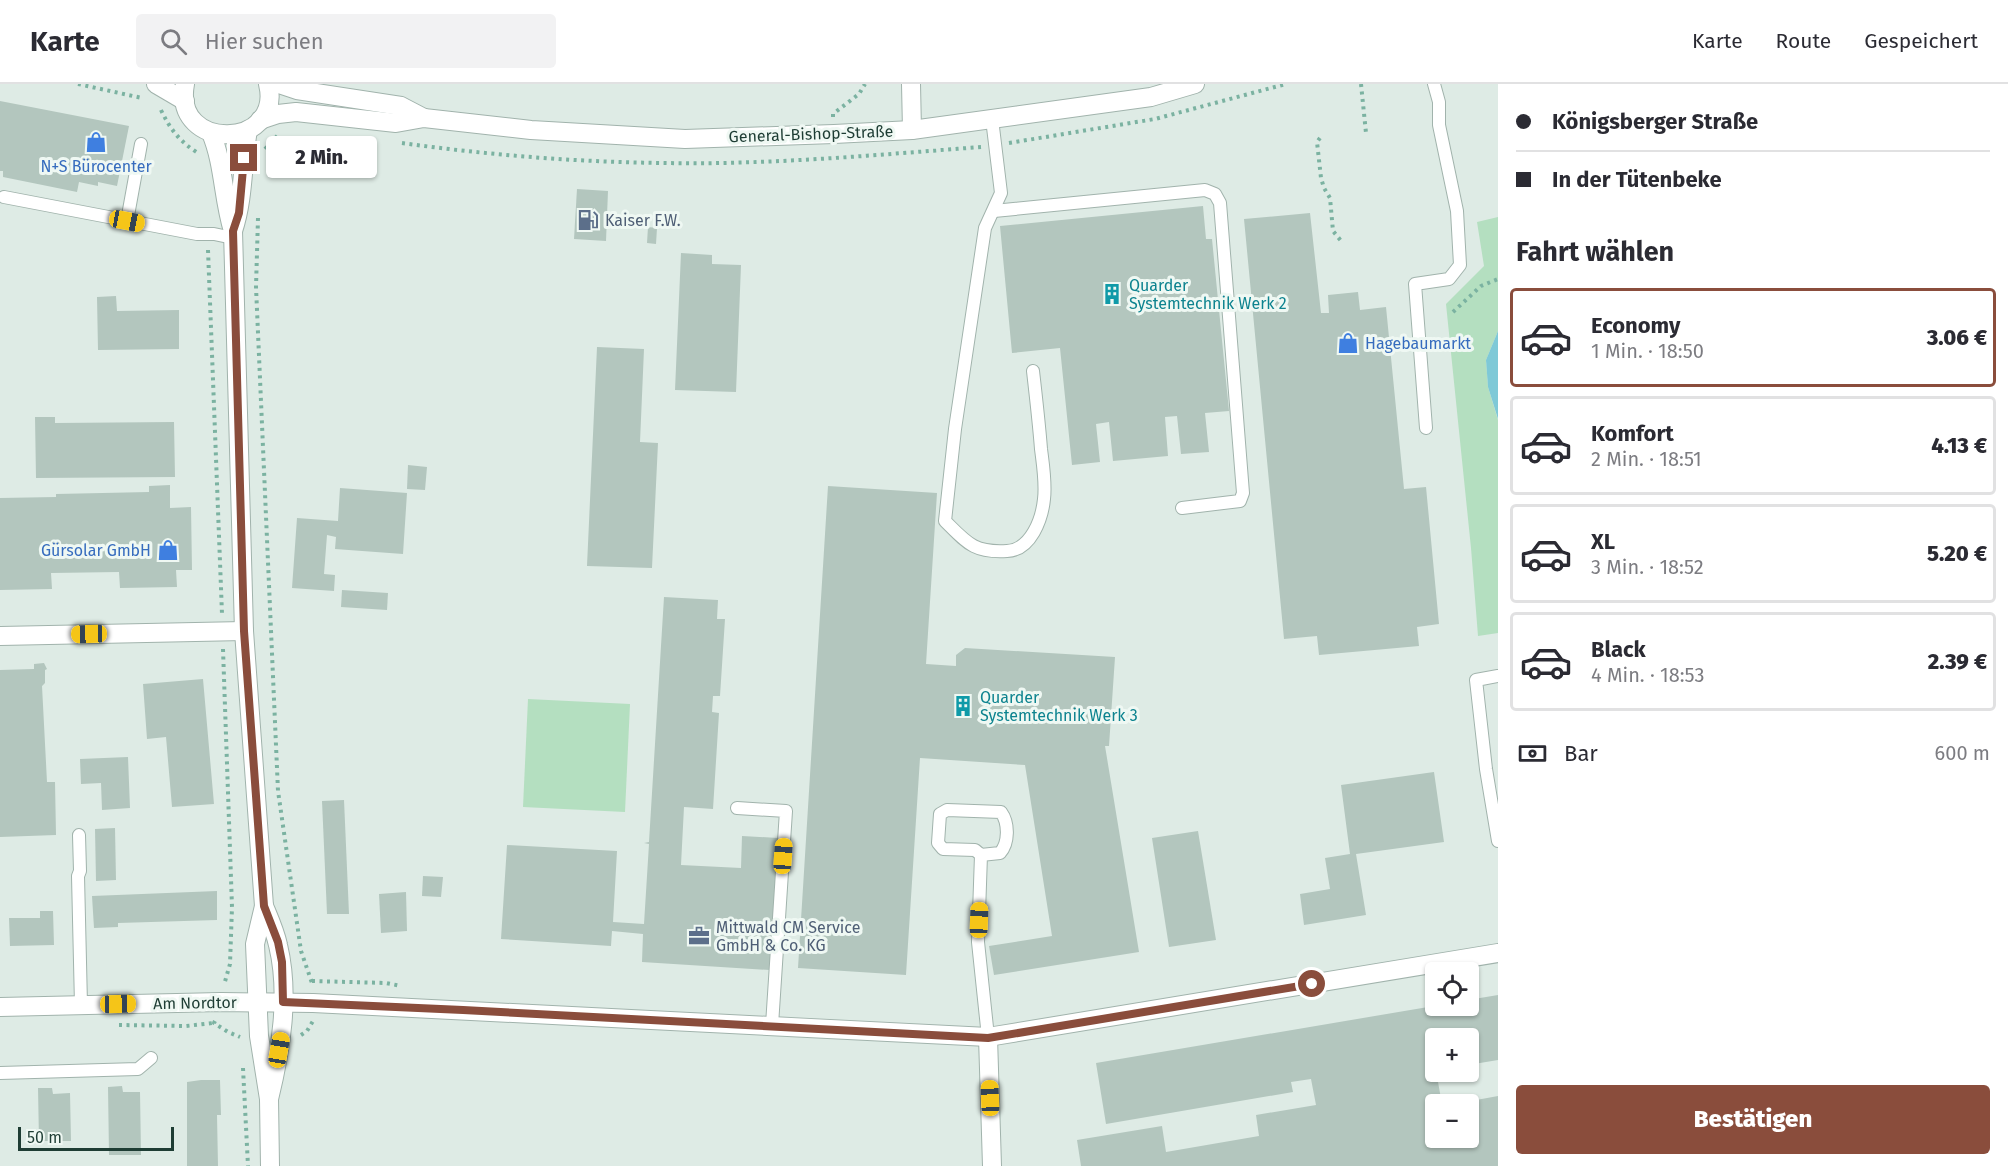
<!DOCTYPE html>
<html lang="de">
<head>
<meta charset="utf-8">
<style>
  :root { --surface:#fff; --page:#f2f2f3; --text:#2b2b33; --muted:#7c7c81; --line:#e1e1e2; --accent:#8a4d3c }
  body { margin:0; font-family:"Fira Sans",sans-serif; background:var(--page); color:var(--text); height:100vh; display:flex; flex-direction:column; font-size:22px; white-space:nowrap }
  * { box-sizing:border-box; margin:0 }
  p { font-size:20px; color:var(--muted) }
  .icon { flex:none; width:33px; height:33px; fill:none; stroke:currentColor; stroke-width:2; stroke-linecap:round; stroke-linejoin:round }
  .map { position:relative; flex:1; overflow:hidden }
  .sheet { display:flex; flex-direction:column; background:var(--surface); width:510px }
  .sheet>* { flex:none }
  .guide { display:grid; align-content:center; height:132px; padding:0 18px; background:var(--surface) }
  .fabs { position:absolute; left:1425px; top:878px; display:grid; gap:12px }
  .fabs a { display:grid; place-items:center; width:54px; height:54px; border-radius:6px; background:var(--surface); box-shadow:0 2px 4px #0004; font-size:30px }
  .scale { position:absolute; left:18px; bottom:15px; width:156px; box-sizing:border-box; padding-left:6px; border:3px solid #1e3d34; border-top:0; font-size:16px; line-height:21px; white-space:nowrap; color:#1e3d34; -webkit-text-stroke:4px #eff8f3; paint-order:stroke }
  .end { position:absolute; width:27px; height:27px; margin:-14px; border:8px solid #8a4d3c; background:#fff; box-shadow:0 0 0 3px #fff }
  .from { border-radius:50% }
  .bubble { position:absolute; height:42px; border-radius:6px; background:var(--surface); box-shadow:0 2px 4px #0004; font-size:20px; font-weight:800; line-height:42px; text-align:center }
  .car { position:absolute; width:18px; height:36px; margin:-18px -9px; border-radius:8px; box-shadow:0 0 4px 2px #0007; background:linear-gradient(#f5c518 24%,#345 0 40%,#f5c518 0 76%,#345 0 86%,#f5c518 0) }
  .guide b { display:flex; align-items:center; gap:21px; height:57px; font-size:22px }
  .guide b+b { border-top:2px solid var(--line) }
  .guide i { width:15px; height:15px; background:var(--text) }
  ul { padding:0; list-style:none }
  li { display:flex; align-items:center; gap:18px; height:99px; margin:0 12px 9px; padding:0 6px; border:3px solid var(--line); border-radius:6px }
  li div { flex:1 }
  li b { display:block; font-size:22px }
  li em { font-style:normal; font-weight:800 }
  li.active { border-color:var(--accent) }
  li>.icon { width:54px; height:54px; stroke-width:1.5 }
  h2 { padding:0 18px; font-size:27px; line-height:72px }
  .pay { display:flex; align-items:center; gap:15px; height:66px; padding:0 18px; font-size:22px }
  .pay p { margin-inline-start:auto }
  .cta { display:flex; gap:12px; margin-top:auto; padding:12px 18px }
  .cta a { flex:1; height:69px; border-radius:6px; background:var(--accent); color:#fff; font-size:24px; font-weight:800; line-height:69px; text-align:center }
  header { display:flex; align-items:center; gap:36px; box-sizing:border-box; height:84px; padding:0 30px; background:var(--surface); border-bottom:2px solid var(--line) }
  header strong { font-size:28px }
  nav { display:flex; gap:33px; margin-inline-start:auto; font-size:21px }
  .search { width:420px; height:54px; background:var(--page); display:flex; align-items:center; gap:15px; box-sizing:border-box; padding:0 21px; border-radius:6px; color:var(--muted); font-size:22px }
  main { display:flex; flex:1; min-height:0 }
  .map>svg:first-child { display:block }
  .green { fill:#b4dfc0 }
  .water { fill:#7fc9d7 }
  .building { fill:#b3c6be }
  .lines { fill:none; stroke-linecap:round; stroke-linejoin:round }
  .lane-casing { stroke:#a1b3ac; stroke-width:14 }
  .street-casing { stroke:#a1b3ac; stroke-width:20 }
  .path { stroke:#7bb2a1; stroke-width:4; stroke-dasharray:3 4.5; stroke-linecap:butt }
  .lane { stroke:#fff; stroke-width:12 }
  .street { stroke:#fff; stroke-width:18 }
  .route { stroke:#8a4d3c; stroke-width:8 }
  .labels { text-anchor:middle; dominant-baseline:central; stroke-width:6; stroke-linejoin:round; paint-order:stroke }
  .street-label { font-size:16px; fill:#1e3d34; stroke:#eff8f3 }
  .shop-label { font-size:16px; fill:#366cbe; stroke:#eff8f3 }
  .service-label { font-size:16px; fill:#4e5e75; stroke:#eff8f3; text-anchor:start }
  .culture-label { font-size:16px; fill:#0d838f; stroke:#eff8f3; text-anchor:start }
</style>
</head>
<body>
<header>
<strong>Karte</strong>
<div class="search"><svg class="icon" aria-label="search" viewBox="0 0 24 24"><circle cx="10" cy="10" r="6"/><path d="M15 15l6 6"/></svg>Hier suchen</div>
<nav><a>Karte</a><a>Route</a><a>Gespeichert</a></nav>
</header>
<main>
<div class="map">
<svg width="1498" height="1082" viewBox="0 0 1498 1082">
  <rect width="100%" height="100%" fill="#deebe5"/>
  <g class="green">
    <path d="M1498,133V247L1486,276L1488,303L1498,336V549L1478,552L1471,464L1446,220L1484,182L1477,138Z"/>
    <path d="M528,615L630,620L625,728L523,723Z"/>
  </g>
  <path class="water" d="M1498,247V335L1488,303L1486,276Z"/>
  <g class="building">
    <path d="M0,17L129,42L117,102L98,98V102L79,98L77,108L3,93V87H0Z"/>
    <path d="M577,105L608,107L606,157L574,155Z"/>
    <path d="M1203,122L1206,155H1212L1229,327L1205,329L1209,368L1181,370L1177,332L1165,333L1168,372L1113,377L1109,338L1096,340L1100,378L1072,381L1060,264L1012,269L1000,142Z"/>
    <path d="M1310,129L1321,229H1329L1328,211L1358,208L1360,226L1386,223L1404,405L1426,403L1439,540L1417,543L1419,562L1319,571L1317,552L1284,555L1244,135Z"/>
    <path d="M648,143L657,144L656,160L647,159Z"/>
    <path d="M681,169L712,171V180L741,181L736,308L675,306Z"/>
    <path d="M116,212L117,227L179,226V265L98,266L97,213Z"/>
    <path d="M597,263L644,265L640,358L658,359L652,484L587,482Z"/>
    <path d="M35,333H55V339L174,338L175,393L36,394Z"/>
    <path d="M408,381L427,383L425,406L407,405Z"/>
    <path d="M170,401V424L191,423L192,486H176L177,503L120,504L119,488L51,489L52,505L0,506V414L56,413V410L149,408V402Z"/>
    <path d="M828,402L937,409L926,580L956,582V571L965,564L1115,573L1109,662H1105L1139,868L994,891L989,862L1052,852L1025,681L920,674L906,891L798,884Z"/>
    <path d="M340,404L407,409L403,470L335,465L336,453L327,451L324,490L335,491L334,507L292,504L297,434L338,437Z"/>
    <path d="M342,506L388,509L387,526L341,523Z"/>
    <path d="M664,513L718,516L717,535H725L720,612H713L712,628L719,629L713,725L684,723L681,781L741,784L742,752L778,754L770,886L642,878L643,850L612,847L611,862L501,855L507,761L617,767L613,838L644,840L649,760L644,759L649,758Z"/>
    <path d="M44,579L47,585L45,586V599L42,602L47,698H55L56,751L0,753V586L34,585V580Z"/>
    <path d="M203,595L214,720L172,723L166,653L147,655L143,600Z"/>
    <path d="M128,673L130,724L102,726L101,699L81,700L80,675Z"/>
    <path d="M1434,688L1444,758L1356,770L1366,831L1304,841L1300,810L1330,805L1325,774L1350,770L1341,701Z"/>
    <path d="M344,716L349,830H327L322,717Z"/>
    <path d="M115,744L116,796L96,797L95,745Z"/>
    <path d="M1198,747L1216,856L1169,863L1152,754Z"/>
    <path d="M423,792L443,793L441,813L422,812Z"/>
    <path d="M217,807V836L118,839V843L94,844L92,812Z"/>
    <path d="M406,808L407,847L381,849L379,810Z"/>
    <path d="M40,827H53L54,861L10,862L9,834H40Z"/>
    <path d="M1498,911V976L1468,981V954H1436V987L1442,1020H1436V1053H1468V1020L1460,1019L1498,1012V1082H1081L1077,1056L1162,1042L1166,1068L1259,1052L1256,1031L1316,1021L1311,995L1291,998L1293,1008L1106,1040L1096,979L1440,921H1468V916Z"/>
    <path d="M201,996H220L221,1031H217L218,1082H187V998Z"/>
    <path d="M122,1002L123,1008H140L141,1071H109L108,1003Z"/>
    <path d="M38,1004H52L53,1010L70,1009L71,1057H39Z"/>
  </g>
  <g class="lines">
    <defs>
      <g id="lane">
        <path d="M992,35L1001,109L985,144L955,345L945,437C967,459 974,469 1007,467C1031,466 1042,435 1044,415C1046,399 1043,381 1041,365C1039,339 1036,313 1033,287"/>
        <path d="M4,113L197,150H214L233,154"/>
        <path d="M994,127L1205,106L1215,110L1220,119L1243,409L1240,417L1182,424"/>
        <path d="M127,137L141,60"/>
        <path d="M1426,344L1415,200L1449,195L1460,181L1457,127L1439,41V18L1434,0"/>
        <path d="M1498,592L1476,596L1486,685L1498,757"/>
        <path d="M737,724L786,727L772,941"/>
        <path d="M79,751L80,787L78,792L81,921"/>
        <path d="M981,771L1000,769C1009,759 1009,739 1001,728L947,726L940,730L938,759L943,765L975,766L981,771L978,858L988,953"/>
        <path d="M0,989L138,985L151,974"/>
      </g>
      <g id="street">
        <path d="M156,0L185,17"/>
        <path d="M185,0C172,69 284,65 268,0"/>
        <path d="M279,0L297,6L401,22L424,34"/>
        <path d="M911,0L912,46"/>
        <path d="M260,36L278,30L296,28L396,39L424,34L531,46L685,55L834,50L912,46L1151,13L1195,0"/>
        <path d="M211,49C224,80 223,115 233,147L244,547L264,822C269,834 275,847 278,861C290,911 281,966 269,1015"/>
        <path d="M233,147C244,114 242,80 248,46"/>
        <path d="M0,552L244,547"/>
        <path d="M264,822L255,860L259,952L269,1015L270,1082"/>
        <path d="M0,923L221,918L313,919L988,953L1498,869"/>
        <path d="M988,953L992,1082"/>
      </g>
    </defs>
    <use href="#lane" class="lane-casing"/>
    <use href="#street" class="street-casing"/>
    <g class="path">
      <path d="M78,0L142,14"/>
      <path d="M1361,0L1366,49"/>
      <path d="M161,26C170,45 180,58 198,69"/>
      <path d="M833,33V30L859,10L865,0"/>
      <path d="M1320,54L1317,58L1321,94L1324,104L1330,114L1333,147L1342,158"/>
      <path d="M402,59C488,71 576,78 664,79C769,81 875,71 981,63"/>
      <path d="M1009,59L1155,35L1286,0"/>
      <path d="M265,65L278,51"/>
      <path d="M258,134L256,203L278,707L301,867L312,899"/>
      <path d="M208,166L222,530"/>
      <path d="M1453,228L1481,202L1498,195"/>
      <path d="M223,565L232,823L230,880L224,901"/>
      <path d="M312,897L386,899L401,902"/>
      <path d="M215,937L214,939L228,948L240,953"/>
      <path d="M119,941L186,942L213,939"/>
      <path d="M301,951L307,947L313,937"/>
      <path d="M243,984L248,1082"/>
    </g>
    <use href="#lane" class="lane"/>
    <use href="#street" class="street"/>
  </g>
  <g class="lines">
    <path class="route" d="M244,74L239,129L233,147L244,547L264,822L278,858L282,878L283,918L463,926L988,954L1312,900"/>
  </g>
  <defs>
    <symbol id="shop-bare" viewBox="-9 -9 18 18"><path d="M-5-2.5h2.3a2.7 3.5 0 0 1 5.4 0H5L5.5 6h-11ZM-1.5-2.5h3a1.5 2.3 0 0 0-3 0Z" fill="#3f7fe0" stroke="#eff8f3" stroke-width="2.5" paint-order="stroke"/></symbol>
    <symbol id="fuel-bare" viewBox="-9 -9 18 18"><path d="M-5.5-6h7V0h2V4h1.3V-2.5L3-4.5l.8-.8L6-3V5H2.5V1h-1V6h-7ZM-4.2-4.7v3.2H.2V-4.7Z" fill="#5c6f8a" stroke="#eff8f3" stroke-width="2.5" paint-order="stroke"/></symbol>
    <symbol id="building-bare" viewBox="-9 -9 18 18"><path d="M-4-6H4V6H1V3H-1V6H-4ZM-2.5-4.3h1.7v1.8h-1.7ZM.8-4.3h1.7v1.8H.8ZM-2.5-1h1.7V.8h-1.7ZM.8-1h1.7V.8H.8Z" fill="#0f9aa8" stroke="#eff8f3" stroke-width="2.5" paint-order="stroke"/></symbol>
    <symbol id="office-bare" viewBox="-9 -9 18 18"><path d="M-6-3h4V-5.5h4V-3h4V5H-6ZM-1-4.5V-3h2v-1.5ZM-6 0V1H6V0Z" fill="#5c6f8a" stroke="#eff8f3" stroke-width="2.5" paint-order="stroke"/></symbol>
  </defs>
  <g fill-rule="evenodd">
    <use href="#shop-bare" x="81" y="43" width="30" height="30"/>
    <use href="#fuel-bare" x="573" y="121" width="30" height="30"/>
    <use href="#building-bare" x="1097" y="195" width="30" height="30"/>
    <use href="#shop-bare" x="1333" y="244" width="30" height="30"/>
    <use href="#shop-bare" x="153" y="451" width="30" height="30"/>
    <use href="#building-bare" x="948" y="607" width="30" height="30"/>
    <use href="#office-bare" x="684" y="837" width="30" height="30"/>
  </g>
  <g class="labels">
    <g class="street-label">
      <text transform="translate(811 50) rotate(-2)">General-Bishop-Straße</text>
      <text transform="translate(195 919) rotate(-1)">Am Nordtor</text>
    </g>
    <g class="shop-label">
      <text x="96" y="82">N+S Bürocenter</text>
      <text x="1365" y="259" text-anchor="start">Hagebaumarkt</text>
      <text x="151" y="466" text-anchor="end">Gürsolar GmbH</text>
    </g>
    <g class="service-label">
      <text x="605" y="136">Kaiser F.W.</text>
      <text x="716" y="843">Mittwald CM Service<tspan x="716" dy="18">GmbH &amp; Co. KG</tspan></text>
    </g>
    <g class="culture-label">
      <text x="1129" y="201">Quarder<tspan x="1129" dy="18">Systemtechnik Werk 2</tspan></text>
      <text x="980" y="613">Quarder<tspan x="980" dy="18">Systemtechnik Werk 3</tspan></text>
    </g>
  </g>
</svg>
<div class="fabs">
<a><svg class="icon" aria-label="locate" viewBox="0 0 24 24"><circle cx="12" cy="12" r="6"/><path d="M12 2v4M12 18v4M2 12h4M18 12h4"/></svg></a>
<a>+</a>
<a>−</a>
</div>
<div class="scale">50 m</div>
<i class="end from" style="left:1312px;top:900px"></i>
<i class="end" style="left:244px;top:74px"></i>
<div class="bubble" style="left:266px;top:52px;width:111px">2 Min.</div>
<i class="car" style="left:127px;top:137px;rotate:101deg"></i>
<i class="car" style="left:89px;top:550px;rotate:269deg"></i>
<i class="car" style="left:783px;top:772px;rotate:4deg"></i>
<i class="car" style="left:979px;top:836px;rotate:2deg"></i>
<i class="car" style="left:118px;top:920px;rotate:89deg"></i>
<i class="car" style="left:279px;top:966px;rotate:10deg"></i>
<i class="car" style="left:990px;top:1014px;rotate:358deg"></i>
</div>
<section class="sheet">
<div class="guide">
<b><i class="from"></i>Königsberger Straße</b>
<b><i></i>In der Tütenbeke</b>
</div>
<h2>Fahrt wählen</h2>
<ul>
<li class="active"><svg class="icon" aria-label="car" viewBox="0 0 24 24"><path d="M5 17H2v-5l4-1 3-4h7l3 4 3 1v5h-3M9 17h6M6 11h13"/><circle cx="7" cy="17" r="2"/><circle cx="17" cy="17" r="2"/></svg><div><b>Economy</b><p>1 Min. · 18:50</p></div><em>3.06 €</em></li>
<li><svg class="icon" aria-label="car" viewBox="0 0 24 24"><path d="M5 17H2v-5l4-1 3-4h7l3 4 3 1v5h-3M9 17h6M6 11h13"/><circle cx="7" cy="17" r="2"/><circle cx="17" cy="17" r="2"/></svg><div><b>Komfort</b><p>2 Min. · 18:51</p></div><em>4.13 €</em></li>
<li><svg class="icon" aria-label="car" viewBox="0 0 24 24"><path d="M5 17H2v-5l4-1 3-4h7l3 4 3 1v5h-3M9 17h6M6 11h13"/><circle cx="7" cy="17" r="2"/><circle cx="17" cy="17" r="2"/></svg><div><b>XL</b><p>3 Min. · 18:52</p></div><em>5.20 €</em></li>
<li><svg class="icon" aria-label="car" viewBox="0 0 24 24"><path d="M5 17H2v-5l4-1 3-4h7l3 4 3 1v5h-3M9 17h6M6 11h13"/><circle cx="7" cy="17" r="2"/><circle cx="17" cy="17" r="2"/></svg><div><b>Black</b><p>4 Min. · 18:53</p></div><em>2.39 €</em></li>
</ul>
<div class="pay"><svg class="icon" aria-label="cash" viewBox="0 0 24 24"><path d="M3 7h18v10H3z"/><circle cx="12" cy="12" r="2"/></svg>Bar<p>600 m</p></div>
<div class="cta"><a>Bestätigen</a></div>
</section>
</main>
</body>
</html>
